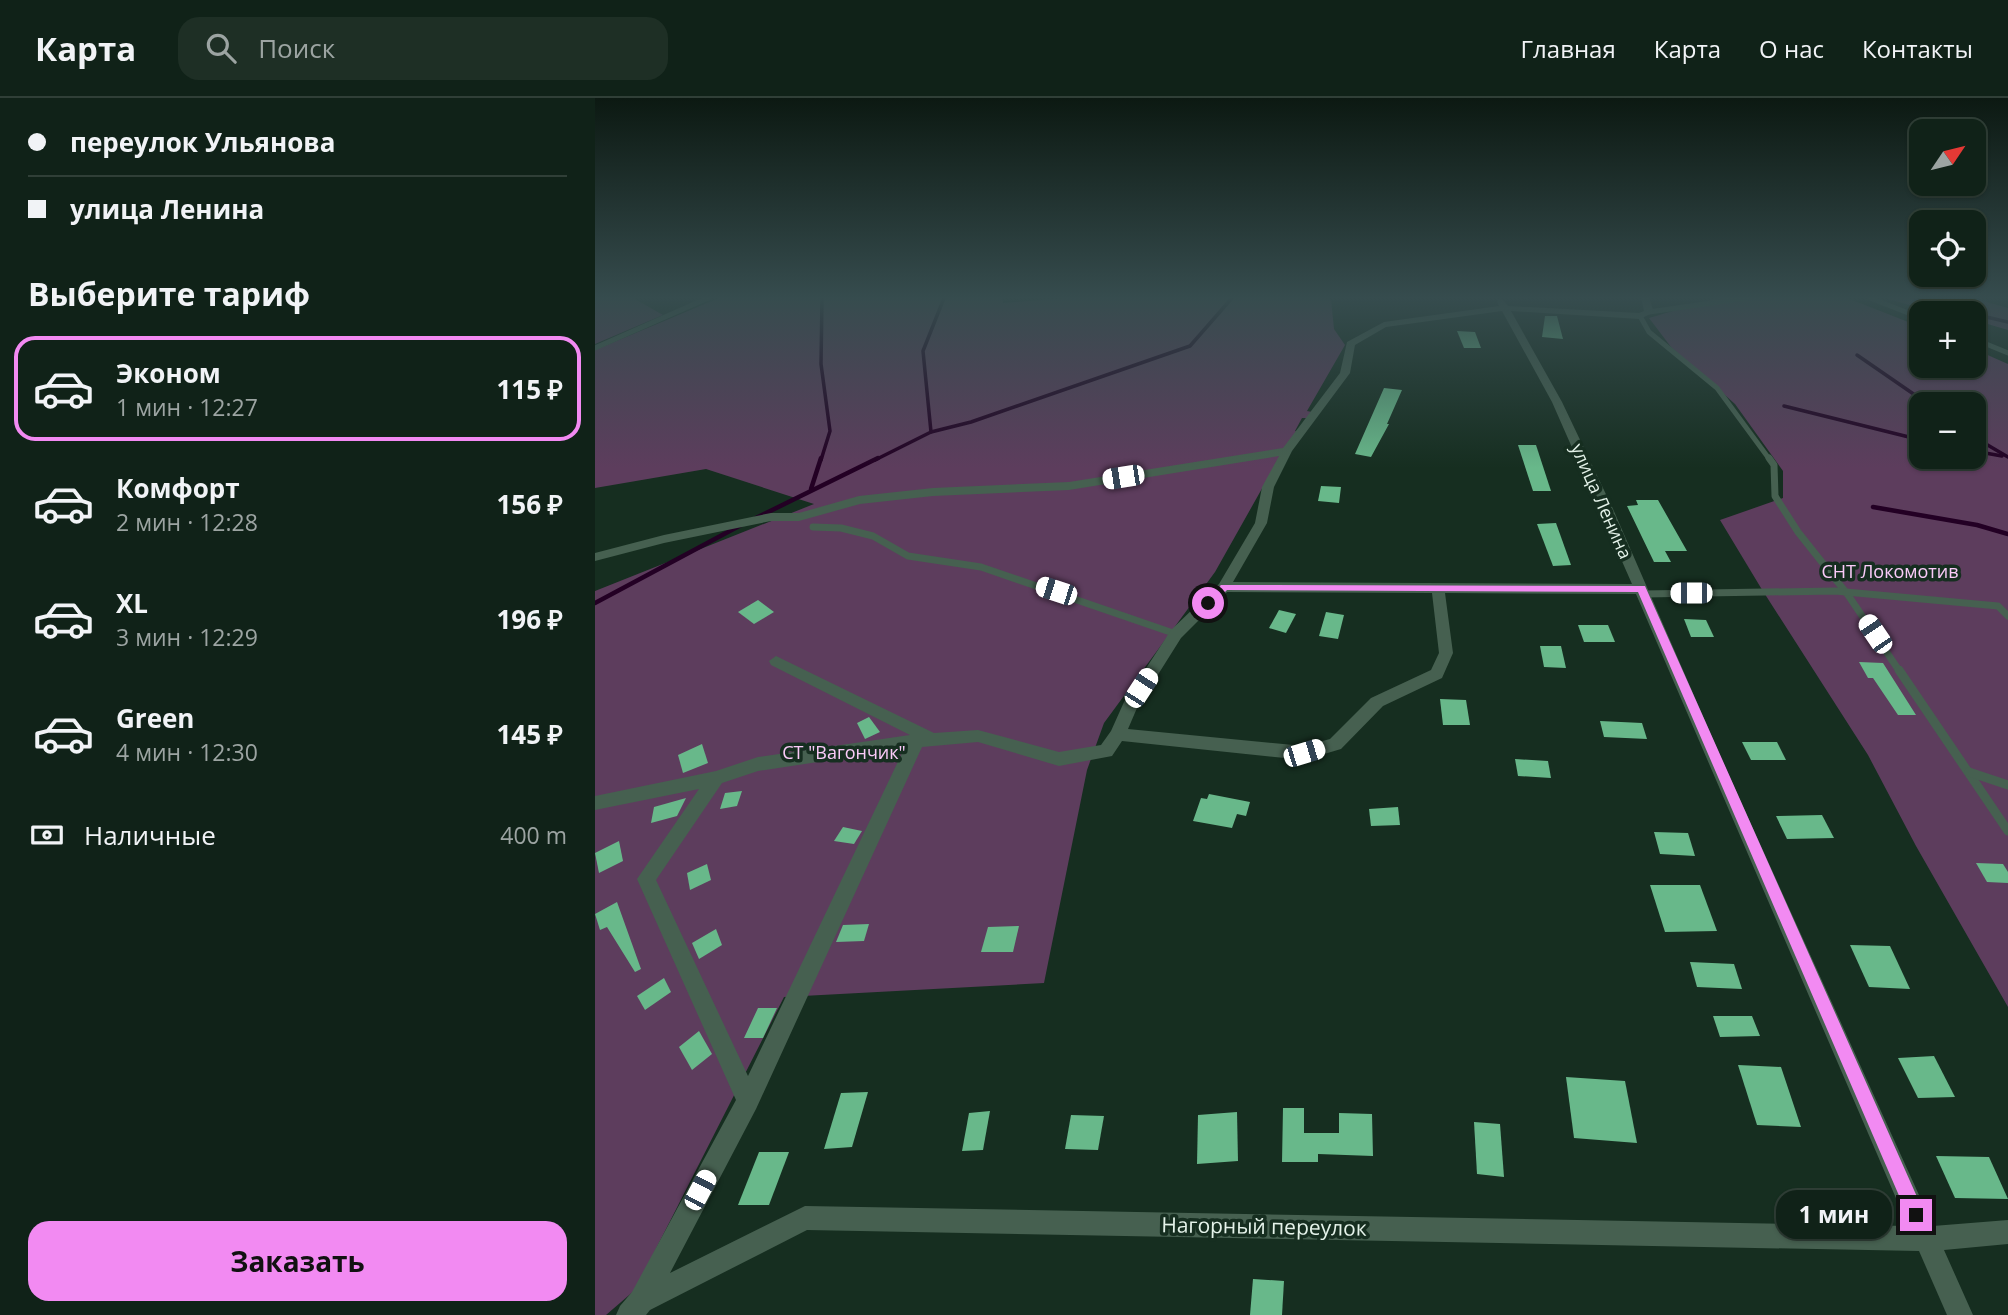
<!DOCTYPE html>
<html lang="ru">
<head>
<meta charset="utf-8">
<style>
  :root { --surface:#102218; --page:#1e2f25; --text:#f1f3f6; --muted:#9ca4a2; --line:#303f37; --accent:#f28af2 }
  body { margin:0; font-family:"Open Sans",sans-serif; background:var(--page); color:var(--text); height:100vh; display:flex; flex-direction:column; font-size:26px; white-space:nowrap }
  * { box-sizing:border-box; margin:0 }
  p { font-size:23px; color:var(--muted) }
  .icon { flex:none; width:38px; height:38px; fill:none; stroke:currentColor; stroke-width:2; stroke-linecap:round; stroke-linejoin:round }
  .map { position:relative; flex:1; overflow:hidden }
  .details { display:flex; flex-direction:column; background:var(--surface); width:595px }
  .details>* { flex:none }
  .top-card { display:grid; align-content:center; height:154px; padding:0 28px; background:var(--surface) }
  .needle { width:46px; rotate:55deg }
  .controls { position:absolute; left:1314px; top:21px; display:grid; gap:14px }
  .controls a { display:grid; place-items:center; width:77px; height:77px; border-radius:14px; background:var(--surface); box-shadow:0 2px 5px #0004,0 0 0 2px var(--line); font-size:35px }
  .end { position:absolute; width:32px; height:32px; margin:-16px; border:9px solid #f28af2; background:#111; box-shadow:0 0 0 4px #111 }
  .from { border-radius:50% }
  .bubble { position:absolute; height:49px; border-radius:21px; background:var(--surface); box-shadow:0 2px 5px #0004,0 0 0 2px var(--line); font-size:23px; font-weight:700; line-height:49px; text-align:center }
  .car { position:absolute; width:21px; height:42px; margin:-21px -10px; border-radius:9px; box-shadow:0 0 5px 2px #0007; background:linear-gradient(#fff 24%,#345 0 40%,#fff 0 76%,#345 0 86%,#fff 0) }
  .top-card b { display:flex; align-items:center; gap:24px; height:66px; font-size:26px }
  .top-card b+b { border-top:2px solid var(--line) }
  .top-card i { width:18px; height:18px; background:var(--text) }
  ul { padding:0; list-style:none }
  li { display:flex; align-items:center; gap:21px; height:105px; margin:0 14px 10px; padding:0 14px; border:4px solid transparent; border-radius:21px }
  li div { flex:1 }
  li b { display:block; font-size:26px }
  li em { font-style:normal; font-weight:700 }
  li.on { border-color:var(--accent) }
  li>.icon { width:63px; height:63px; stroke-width:1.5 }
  h2 { padding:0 28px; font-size:32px; line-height:84px }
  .pay { display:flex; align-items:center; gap:18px; height:77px; padding:0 28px; font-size:26px }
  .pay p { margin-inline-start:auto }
  .action { display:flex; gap:14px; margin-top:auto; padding:14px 28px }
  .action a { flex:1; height:80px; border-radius:21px; background:var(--accent); color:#111; font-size:28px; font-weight:700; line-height:80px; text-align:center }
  header { display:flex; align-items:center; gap:42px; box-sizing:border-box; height:98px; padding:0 35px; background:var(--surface); border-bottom:2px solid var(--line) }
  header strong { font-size:33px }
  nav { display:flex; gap:38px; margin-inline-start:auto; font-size:24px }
  .search { width:490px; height:63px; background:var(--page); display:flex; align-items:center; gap:18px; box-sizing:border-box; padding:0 24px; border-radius:21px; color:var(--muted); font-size:26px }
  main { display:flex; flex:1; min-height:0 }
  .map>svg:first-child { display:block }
  .green { fill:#5d3d5d; fill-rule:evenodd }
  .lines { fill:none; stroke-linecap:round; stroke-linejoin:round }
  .stream-far1 { stroke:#230024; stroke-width:3.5 }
  .stream { stroke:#230024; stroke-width:4.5 }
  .building { fill:#68b88a }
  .service-far2 { stroke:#466050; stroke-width:5 }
  .service-far1 { stroke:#466050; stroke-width:7 }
  .service { stroke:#466050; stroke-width:9 }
  .minor { fill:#466050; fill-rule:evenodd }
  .route { fill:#f28af2 }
  .labels { text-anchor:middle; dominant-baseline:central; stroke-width:7; stroke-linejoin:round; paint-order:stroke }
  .street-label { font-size:18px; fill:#e5f3ea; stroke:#162e20 }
  .park-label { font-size:18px; fill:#fbcbf9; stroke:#162e20 }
  .near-street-label { font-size:21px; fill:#e5f3ea; stroke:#162e20 }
</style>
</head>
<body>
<header>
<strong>Карта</strong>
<div class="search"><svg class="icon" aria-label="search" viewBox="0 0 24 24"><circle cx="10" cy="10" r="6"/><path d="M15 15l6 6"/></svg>Поиск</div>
<nav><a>Главная</a><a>Карта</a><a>О нас</a><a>Контакты</a></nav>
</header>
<main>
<section class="details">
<div class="top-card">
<b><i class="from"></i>переулок Ульянова</b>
<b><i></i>улица Ленина</b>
</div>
<h2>Выберите тариф</h2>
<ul>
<li class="on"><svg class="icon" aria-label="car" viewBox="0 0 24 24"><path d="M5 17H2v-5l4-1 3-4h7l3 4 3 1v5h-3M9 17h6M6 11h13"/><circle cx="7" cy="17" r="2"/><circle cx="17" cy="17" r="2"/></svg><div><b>Эконом</b><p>1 мин · 12:27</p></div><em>115 ₽</em></li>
<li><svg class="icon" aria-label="car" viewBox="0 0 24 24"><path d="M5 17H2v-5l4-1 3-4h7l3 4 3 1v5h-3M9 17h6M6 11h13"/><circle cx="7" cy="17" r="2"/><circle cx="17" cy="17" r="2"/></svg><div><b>Комфорт</b><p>2 мин · 12:28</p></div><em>156 ₽</em></li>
<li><svg class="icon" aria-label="car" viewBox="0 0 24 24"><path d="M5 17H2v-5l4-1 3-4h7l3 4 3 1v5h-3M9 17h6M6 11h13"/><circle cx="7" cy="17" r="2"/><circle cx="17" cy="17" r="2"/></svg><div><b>XL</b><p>3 мин · 12:29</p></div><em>196 ₽</em></li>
<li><svg class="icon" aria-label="car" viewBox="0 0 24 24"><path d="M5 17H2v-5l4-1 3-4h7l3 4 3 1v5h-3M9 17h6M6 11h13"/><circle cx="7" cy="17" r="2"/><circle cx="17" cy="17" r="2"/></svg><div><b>Green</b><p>4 мин · 12:30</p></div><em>145 ₽</em></li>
</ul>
<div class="pay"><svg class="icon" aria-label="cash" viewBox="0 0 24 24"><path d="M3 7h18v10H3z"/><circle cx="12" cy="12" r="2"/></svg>Наличные<p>400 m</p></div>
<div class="action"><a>Заказать</a></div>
</section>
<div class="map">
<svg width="1413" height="1217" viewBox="0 0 1413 1217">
  <rect width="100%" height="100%" fill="#162e20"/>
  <g class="green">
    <path d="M0,200H38L68,217L0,246Z"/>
    <path d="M124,200H408V205L471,200H727L736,201L739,231L750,247L712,313L717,314L712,320H707L700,333L703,334L691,348L620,474L509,625L492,672L449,885L189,899L40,1192L11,1217H0V493L219,406L111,371L0,390V252Z"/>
    <path d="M1122,200H1252L1326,229V268H1379V251L1413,266V909L1321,748L1273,657L1166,490L1125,422L1188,400V373L1140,306L1076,249L1054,220ZM1326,306H1379V359H1326Z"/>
    <path d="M1291,200L1381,201L1413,210V232L1379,222V215C1347,215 1321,210 1291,200Z"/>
  </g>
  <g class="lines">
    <g class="stream-far1">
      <path d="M1319,201L1376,215"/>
      <path d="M1379,216L1413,224"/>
      <path d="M1262,257L1333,306"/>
      <path d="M1189,308L1326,342"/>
      <path d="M336,334L328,253L349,200"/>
      <path d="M1379,339L1413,359"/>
      <path d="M1379,353L1407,358"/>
      <path d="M226,362L235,333L226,266L227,200"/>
      <path d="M280,362L336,334L376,324L595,248L637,200"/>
    </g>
    <g class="stream">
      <path d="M216,391L226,360"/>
      <path d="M1278,409L1382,427L1413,436"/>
      <path d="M161,420L283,360"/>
      <path d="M0,505L146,427"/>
    </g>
  </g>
  <g class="building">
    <path d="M950,218H962L968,241L947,239Z"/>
    <path d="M862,233L880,234L886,250H869Z"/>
    <path d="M789,290L807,292L792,326H794L776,359L760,356Z"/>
    <path d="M923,347H941L956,393H938Z"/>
    <path d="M726,388L746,389L744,405L723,403Z"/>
    <path d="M1041,402H1063L1092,453H1070L1076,464H1059L1032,408L1043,407Z"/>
    <path d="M961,425L976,467L958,468L942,426Z"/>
    <path d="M163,502L179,514L159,526L143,514Z"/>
    <path d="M684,512L701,516L691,535L674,530Z"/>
    <path d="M731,514L749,517L743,541L724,538Z"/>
    <path d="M1089,521L1111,522L1119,539H1096Z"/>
    <path d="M983,527H1013L1020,544H989Z"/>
    <path d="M945,548H966L971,570L949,569Z"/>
    <path d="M1264,564L1288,565L1321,617H1303L1278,580H1273Z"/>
    <path d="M845,601L871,602L875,627H848Z"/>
    <path d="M274,619L285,634L270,641L262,625Z"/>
    <path d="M1005,623L1047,625L1052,641L1009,639Z"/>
    <path d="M1147,644H1182L1191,662H1156Z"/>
    <path d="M107,646L113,665L88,675L83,657Z"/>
    <path d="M920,661L953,663L956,680L923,678Z"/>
    <path d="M147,693L142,708L125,711L130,695Z"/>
    <path d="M614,696L655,704L651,718L642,716L637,730L598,723L606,700L612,701Z"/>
    <path d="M91,700L82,718L56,725L59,709Z"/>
    <path d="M803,709L805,727L776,728L774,711Z"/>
    <path d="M1227,717L1239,740L1192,741L1181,718Z"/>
    <path d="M248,729L267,733L259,746L239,743Z"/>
    <path d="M1059,734L1093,735L1100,758L1065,756Z"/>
    <path d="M24,743L28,763L4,775L0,755Z"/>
    <path d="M1381,765L1408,766L1413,774V785L1392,784Z"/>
    <path d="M112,766L116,782L95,792L92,775Z"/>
    <path d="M1055,787H1105L1122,833L1070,834Z"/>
    <path d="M22,804L46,871L40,874L12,829L5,832L0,816Z"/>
    <path d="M274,826L269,843L241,844L248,827Z"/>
    <path d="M424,828L418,854H386L393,829Z"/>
    <path d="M121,831L127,847L104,861L97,845Z"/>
    <path d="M1255,847L1295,848L1315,891L1274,889Z"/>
    <path d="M1095,864L1139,866L1147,891L1102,889Z"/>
    <path d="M69,880L76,894L50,912L42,898Z"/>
    <path d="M163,910H182L168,940H149Z"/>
    <path d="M1118,918H1157L1165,938L1125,939Z"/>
    <path d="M104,933L117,956L97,972L84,949Z"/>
    <path d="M1339,958L1360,999L1323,1000L1303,960Z"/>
    <path d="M1143,967L1186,969L1206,1029L1162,1027Z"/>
    <path d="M971,979L1030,983L1042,1045L979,1040Z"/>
    <path d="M273,994L257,1049L229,1051L246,995Z"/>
    <path d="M688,1010H709V1035H744V1015L777,1016L778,1058L723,1056V1064H687Z"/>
    <path d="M395,1013L388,1052L367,1053L374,1015Z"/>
    <path d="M642,1014L643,1063L602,1066L603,1017Z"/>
    <path d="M476,1017L509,1018L503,1052L470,1051Z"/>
    <path d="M879,1024L905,1026L909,1079L882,1076Z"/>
    <path d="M164,1054H194L174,1107H143Z"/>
    <path d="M1341,1058L1394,1059L1413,1101L1360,1100Z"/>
    <path d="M658,1181L689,1183L687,1217H655Z"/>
  </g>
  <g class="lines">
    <g class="service-far2">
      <path d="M1275,200L1326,220"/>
      <path d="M1054,214L1151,200"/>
      <path d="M1045,218L1054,234L1122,290L1175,362"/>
      <path d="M1379,241L1413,255"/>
      <path d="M0,250L113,200"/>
    </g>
    <g class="service-far1">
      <path d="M1174,360L1179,367L1180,398L1203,434L1253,497L1305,574"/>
      <path d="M218,429L246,430L278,438L313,458L386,469L581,536"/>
      <path d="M1049,496L1240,493L1403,508L1413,518"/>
    </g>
    <g class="service">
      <path d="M1304,572L1413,733"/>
      <path d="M1374,674L1413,687"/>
    </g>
    <path class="minor" d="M906,200L913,208L1044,215L1049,213L1046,200H1054L1059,214L1045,221L916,213L967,304L1018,411L1127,662L1338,1128L1413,1122V1146L1349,1152L1378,1217H1352L1324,1153L212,1132L55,1212L51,1217H21L25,1208L37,1194L141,1002L42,781L104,691L0,712V698L121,673L163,659L315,637L176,567L174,563L181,558L339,635L383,632L464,654L506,647L516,633L529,604L576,532L624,486L660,425L667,389L684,358L474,392L338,398L265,406L204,423H176L69,445L0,463V455L69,437L176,415H204L264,398L338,390L474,384L688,350L745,275L752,244L789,224L904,208L902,203ZM907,213L957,304L1037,486L638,484L672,425L679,389L697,353L755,275L760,247L791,229ZM632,494L837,495L844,555L836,572L776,600L735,641L709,648L533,631L542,610L586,540ZM850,495L1041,496L1313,1128L210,1108L75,1175L161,1011L327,649L383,644L464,668L517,658L527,643L709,662L746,651L788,608L847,580L858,555ZM309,651L153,978L61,782L127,685L163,673Z"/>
  </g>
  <linearGradient id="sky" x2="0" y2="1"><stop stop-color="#0c1912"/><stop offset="0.54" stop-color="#364c4e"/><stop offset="1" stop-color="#364c4e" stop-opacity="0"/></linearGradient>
  <rect width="1413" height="370" fill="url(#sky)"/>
  <path class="route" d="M626,487L1050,488L1327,1110L1330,1117L1327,1123L1321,1125L1315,1123L1043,494L632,492L617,507H609V502Z"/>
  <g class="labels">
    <g class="street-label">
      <text transform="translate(1007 403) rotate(66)">улица Ленина</text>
    </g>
    <g class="park-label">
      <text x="1295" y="473">СНТ Локомотив</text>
      <text x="249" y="654">СТ "Вагончик"</text>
    </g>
    <g class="near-street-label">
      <text transform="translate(669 1128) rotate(1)">Нагорный переулок</text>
    </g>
  </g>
</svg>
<div class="controls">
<a><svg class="needle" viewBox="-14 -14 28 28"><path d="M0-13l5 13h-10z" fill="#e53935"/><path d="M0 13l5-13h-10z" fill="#9ca4a2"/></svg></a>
<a><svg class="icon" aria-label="locate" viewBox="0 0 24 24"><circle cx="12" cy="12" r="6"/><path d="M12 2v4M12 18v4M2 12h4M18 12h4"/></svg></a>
<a>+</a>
<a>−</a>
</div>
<i class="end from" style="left:613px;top:505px"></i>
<i class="end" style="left:1321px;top:1117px"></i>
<div class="bubble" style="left:1181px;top:1092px;width:116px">1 мин</div>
<i class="car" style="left:528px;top:379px;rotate:261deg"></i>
<i class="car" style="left:461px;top:493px;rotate:288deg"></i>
<i class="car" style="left:1096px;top:495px;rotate:270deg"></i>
<i class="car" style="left:1280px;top:536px;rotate:326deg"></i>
<i class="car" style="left:546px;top:590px;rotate:33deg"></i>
<i class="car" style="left:709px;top:655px;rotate:73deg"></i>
<i class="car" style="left:105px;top:1092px;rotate:28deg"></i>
</div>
</main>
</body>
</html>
